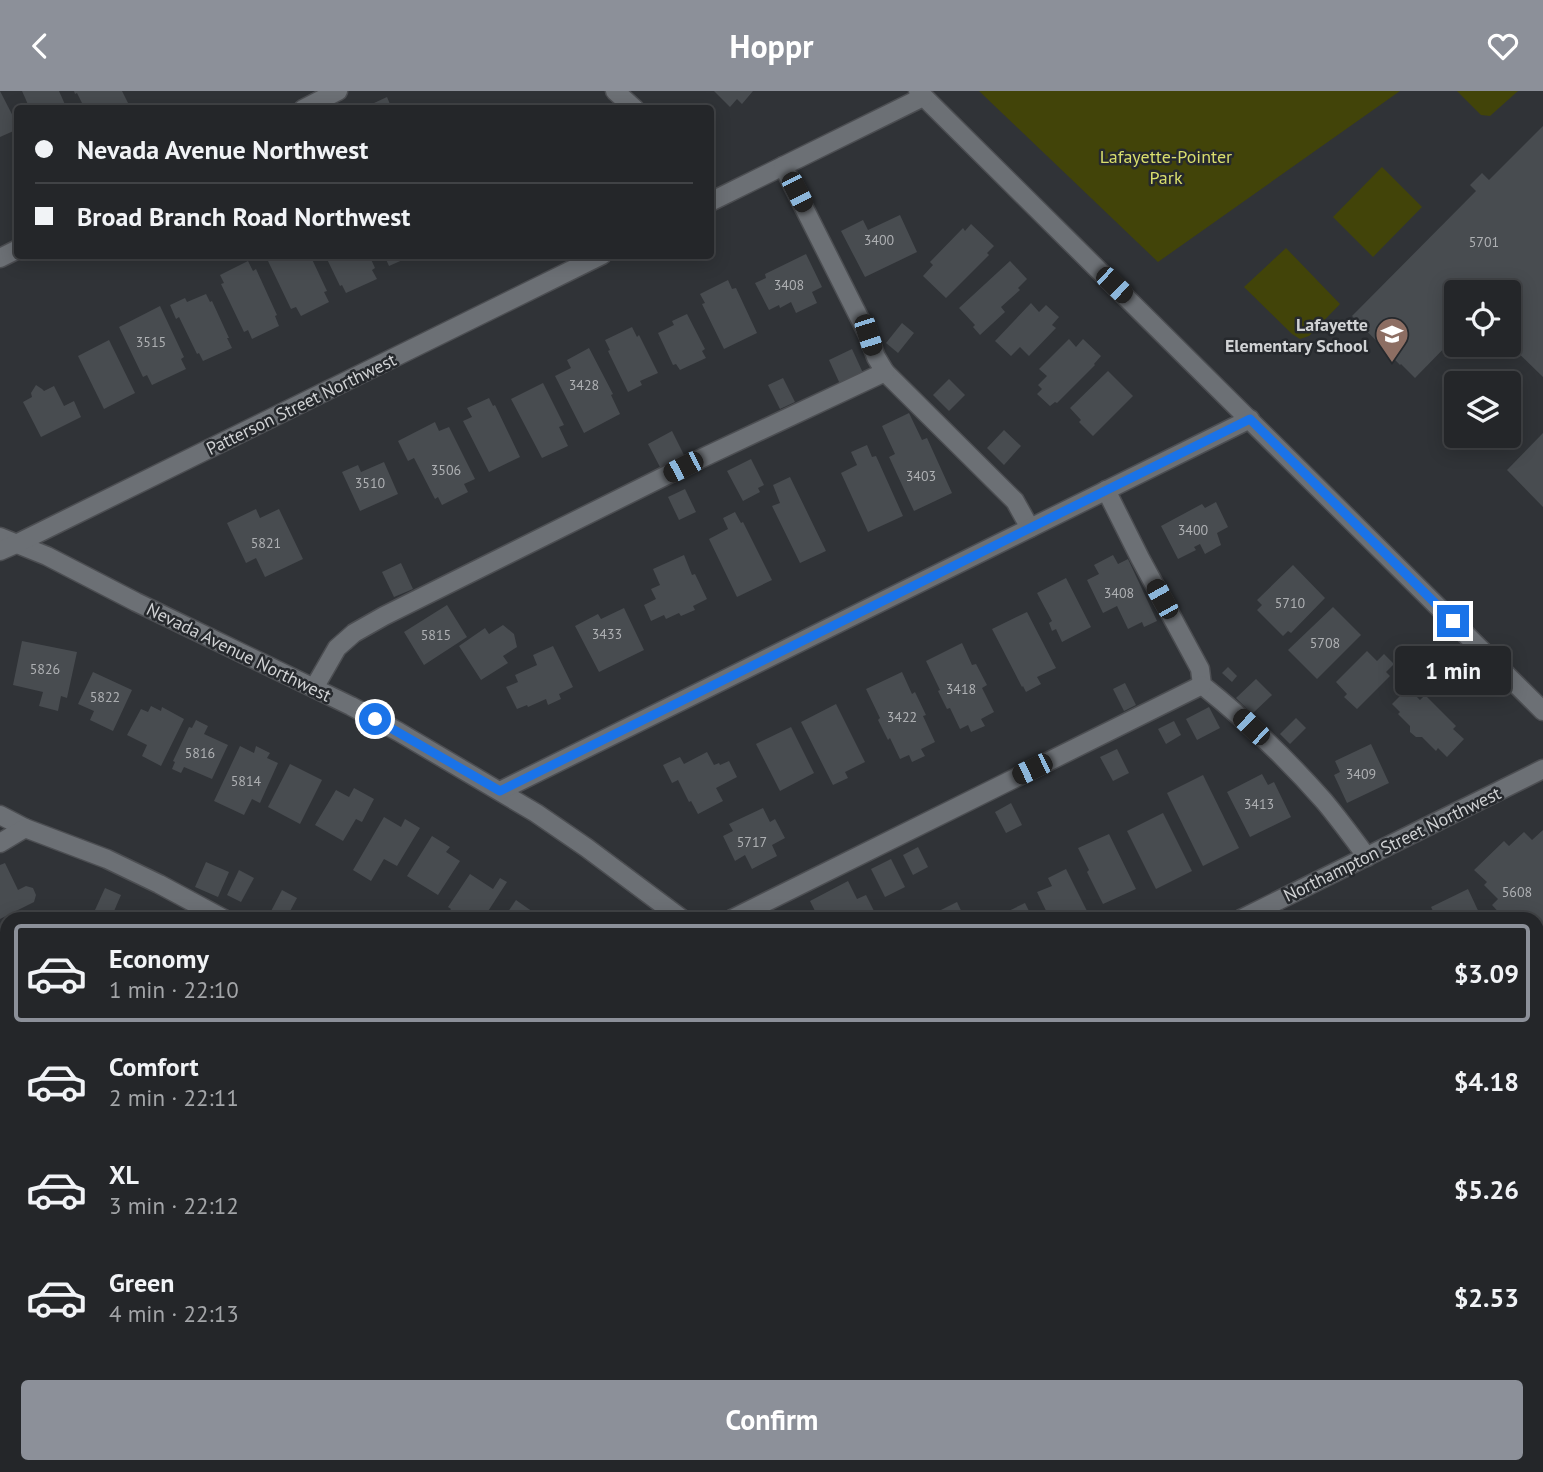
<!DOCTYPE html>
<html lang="en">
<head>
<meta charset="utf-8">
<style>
  :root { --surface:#242629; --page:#2c2e31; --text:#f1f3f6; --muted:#a3a5a8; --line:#414346; --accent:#8c9099 }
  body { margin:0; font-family:"PT Sans",sans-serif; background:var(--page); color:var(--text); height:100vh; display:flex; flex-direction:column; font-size:26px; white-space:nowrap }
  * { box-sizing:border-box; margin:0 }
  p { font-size:23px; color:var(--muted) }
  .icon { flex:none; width:38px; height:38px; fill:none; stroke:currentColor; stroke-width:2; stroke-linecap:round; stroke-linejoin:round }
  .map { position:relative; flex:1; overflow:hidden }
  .sheet { position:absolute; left:0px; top:821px; width:1544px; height:562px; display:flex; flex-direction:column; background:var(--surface); border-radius:21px 21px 0 0; box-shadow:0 4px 18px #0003,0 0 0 2px var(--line) }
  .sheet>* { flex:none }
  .top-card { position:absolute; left:14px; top:14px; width:700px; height:154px; border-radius:7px; box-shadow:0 4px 18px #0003,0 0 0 2px var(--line); display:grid; align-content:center; height:154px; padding:0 21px; background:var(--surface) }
  .tools { position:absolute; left:1444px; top:189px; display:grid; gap:14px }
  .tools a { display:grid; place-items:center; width:77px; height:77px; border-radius:7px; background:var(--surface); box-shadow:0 4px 18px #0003,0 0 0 2px var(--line); font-size:35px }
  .end { position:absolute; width:32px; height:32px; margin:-16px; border:9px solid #1a73e8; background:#fff; box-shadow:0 0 0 4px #fff }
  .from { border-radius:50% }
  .bubble { position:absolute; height:49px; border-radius:7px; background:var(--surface); box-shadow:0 4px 18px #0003,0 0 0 2px var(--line); font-size:23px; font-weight:700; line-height:49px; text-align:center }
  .car { position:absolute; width:21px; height:42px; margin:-21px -10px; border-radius:9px; box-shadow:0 0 5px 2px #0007; background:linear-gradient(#222 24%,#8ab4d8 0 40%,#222 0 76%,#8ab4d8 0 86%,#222 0) }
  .top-card b { display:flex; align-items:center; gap:24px; height:66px; font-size:26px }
  .top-card b+b { border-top:2px solid var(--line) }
  .top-card i { width:18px; height:18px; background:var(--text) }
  ul { padding:12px 0 0; list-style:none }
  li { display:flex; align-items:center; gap:21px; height:98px; margin:0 14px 10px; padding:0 7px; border:4px solid transparent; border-radius:7px }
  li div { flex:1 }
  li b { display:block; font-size:26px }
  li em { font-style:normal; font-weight:700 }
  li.active { border-color:var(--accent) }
  li>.icon { width:63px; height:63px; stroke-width:1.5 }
  .primary-button { display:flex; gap:14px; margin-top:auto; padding:14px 21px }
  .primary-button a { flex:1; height:80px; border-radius:7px; background:var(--accent); color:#fff; font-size:28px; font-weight:700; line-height:80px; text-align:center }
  header { display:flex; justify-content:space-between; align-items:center; height:91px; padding:0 21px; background:var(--accent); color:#fff; font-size:32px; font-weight:700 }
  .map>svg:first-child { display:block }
  .green { fill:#424409 }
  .building { fill:#484c50 }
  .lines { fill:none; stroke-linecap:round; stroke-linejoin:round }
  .minor-casing { stroke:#4c4e52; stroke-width:21 }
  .minor { stroke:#6c7075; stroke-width:18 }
  .route { stroke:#1a73e8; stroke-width:9 }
  .labels { text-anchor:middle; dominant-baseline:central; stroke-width:5; stroke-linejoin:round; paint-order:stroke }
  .number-label { font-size:14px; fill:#aeb0b3 }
  .park-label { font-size:18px; fill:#d9de6d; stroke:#26292d }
  .poi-label { font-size:18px; font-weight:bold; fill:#d0d2d4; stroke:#26292d; text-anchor:end }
  .street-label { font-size:18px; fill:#d0d2d4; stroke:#26292d }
</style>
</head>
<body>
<header><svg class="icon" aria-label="back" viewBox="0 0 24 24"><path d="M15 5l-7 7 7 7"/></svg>Hoppr<svg class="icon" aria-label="heart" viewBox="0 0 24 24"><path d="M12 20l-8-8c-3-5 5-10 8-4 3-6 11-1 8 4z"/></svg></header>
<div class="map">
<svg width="1543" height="1381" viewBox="0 0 1543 1381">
  <rect width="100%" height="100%" fill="#303337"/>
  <g class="green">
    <path d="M979,0H1400L1158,171Z"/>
    <path d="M1457,0H1518L1490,25L1481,24Z"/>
    <path d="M1382,76L1422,116L1373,166L1333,126Z"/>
    <path d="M1286,157L1340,213L1309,245L1300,248L1292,243L1244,196Z"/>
  </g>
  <g class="building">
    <path d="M0,0L18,35V38L0,46Z"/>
    <path d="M22,0H59L67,18H30Z"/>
    <path d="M74,0H122L131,18H85L77,2L75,3Z"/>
    <path d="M714,0H753L742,13L737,8L730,16Z"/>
    <path d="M387,6L392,18H376L374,12Z"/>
    <path d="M1543,35V286L1508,252V236L1513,232L1508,228V201H1456V245L1415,287L1401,273L1400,274L1352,225L1476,100L1470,94L1482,82L1489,89Z"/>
    <path d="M900,124L917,161L865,186L841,140L863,129L868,139Z"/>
    <path d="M971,133L994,155L987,162L989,164L946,207L923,185L933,174L930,171L963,137L965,140Z"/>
    <path d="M806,163L822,196L812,201L817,212L796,222L791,211L780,217L779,214L769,219L755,192L766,187L765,183Z"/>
    <path d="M269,164H310L327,200L324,201L329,211L301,225L296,216L291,218L268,170L271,169Z"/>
    <path d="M325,164H369L375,177L372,179L377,188L346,202L342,194L340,195Z"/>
    <path d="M384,164H406L407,167L389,175Z"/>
    <path d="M248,170L253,180L256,178L277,224L275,225L279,235L252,248L248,239L244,241L221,193L224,192L220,184Z"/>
    <path d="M1010,170L1027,188L1018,197L1020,199L1001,216L1005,221L980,244L973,236L975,234L959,217Z"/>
    <path d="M728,189L732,198L736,197L757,242L724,258L702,213L705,212L700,203Z"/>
    <path d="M206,203L210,211L212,210L229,247H227L232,257L203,270L199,262L197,263L179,226L176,228L170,214L185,207L187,211Z"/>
    <path d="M1031,212L1039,221L1046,214L1059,226L1052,234L1056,237L1029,265L1020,256L1011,265L995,250Z"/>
    <path d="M160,215L184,266L181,268L186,278L152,294L147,284L143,286L119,236Z"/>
    <path d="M687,223L705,258L702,260L706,267L680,279L676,273L673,274L658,242L674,234L672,230Z"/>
    <path d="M902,232L914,242L898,262L886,252Z"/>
    <path d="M632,236L637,246L639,244L658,282L640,290L642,294L628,301L608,260L610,259L605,249Z"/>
    <path d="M1069,248L1076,256L1083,248L1101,265L1094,273L1095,274L1057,312L1055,311L1050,315L1037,303L1042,298L1038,294L1047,285L1039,278Z"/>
    <path d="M109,249L135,302L104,318L78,265Z"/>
    <path d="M589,257L613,303L611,304L620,323L584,342L555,285L571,277L567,269Z"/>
    <path d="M852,258L863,282L840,293L829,269Z"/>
    <path d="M1108,280L1133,305L1093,345L1079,331L1081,329L1070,317Z"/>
    <path d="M783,287L795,311L780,318L768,294Z"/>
    <path d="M949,288L965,304L949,320L933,304Z"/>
    <path d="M543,292L564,334L559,336L568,355L542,367L511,308Z"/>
    <path d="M36,294L42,298L44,300L54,295L64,315L74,310L81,326L41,346L23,311L32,306L31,302Z"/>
    <path d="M489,307L493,315L495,314L520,366L489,381L463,330L472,326L467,317Z"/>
    <path d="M909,322L922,349L927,347L952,402L914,420L890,368L889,366L895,363L882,335Z"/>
    <path d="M435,331L439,340L449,336L475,388L464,393L468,401L442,414L438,406L435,408L414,367L408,370L398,350Z"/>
    <path d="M1004,339L1021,355L1004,374L987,357Z"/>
    <path d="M672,340L685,366L661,378L648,353Z"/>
    <path d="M1543,342V416L1507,379Z"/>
    <path d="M867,354L872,366L876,365L903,425L868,441L841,382L857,374L851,361Z"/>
    <path d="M751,368L764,394L758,397L760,401L743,410L727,380Z"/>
    <path d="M384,371L398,403L360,420L342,381L358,374L361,381Z"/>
    <path d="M790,386L826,460L800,472L772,415L780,412L773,394Z"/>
    <path d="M685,398L696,421L679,429L668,406Z"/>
    <path d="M1216,411L1228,436L1217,442L1221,454L1205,463L1200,453L1194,456L1196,459L1178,468L1161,435L1202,413L1205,417Z"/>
    <path d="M256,418L260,427L279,418L303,468L265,486L256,467L246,472L227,432Z"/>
    <path d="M735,421L741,432L743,431L772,489L737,506L709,448L728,438L723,427Z"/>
    <path d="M684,464L692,484L695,483L707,508L693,515L695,519L681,525L679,522L666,528L664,524L651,530L644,514L656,508L651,498L660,494L653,478Z"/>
    <path d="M1113,464L1118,473L1128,468L1157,530L1144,536L1142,531L1128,538L1117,515L1103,522L1087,489L1099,483L1094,474Z"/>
    <path d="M401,472L413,498L394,506L382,481Z"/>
    <path d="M1293,474L1325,507L1291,542L1288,540L1283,545L1257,519L1262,514L1257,509Z"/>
    <path d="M1066,487L1091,536L1062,551L1056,538L1052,540L1049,532L1052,530L1037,502Z"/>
    <path d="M447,514L467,546L424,574L404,541Z"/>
    <path d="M1333,516L1361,544L1317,588L1288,559Z"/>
    <path d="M624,517L644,559L599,581L575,535L598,523L601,528Z"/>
    <path d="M1027,521L1056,577L1037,586L1041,593L1026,601L1023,595L1022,596L992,538Z"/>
    <path d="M503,534L514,543L517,556L503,565L508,572L481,589L459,555L485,537L489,543Z"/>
    <path d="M22,550L77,561L67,607L61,605L58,620L39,615L43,601L13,594Z"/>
    <path d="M962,552L972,574L976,573L987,594L982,597L994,621L981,628L985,635L971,641L968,634L960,638L950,617L947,618L938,600L940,599L926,570Z"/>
    <path d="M553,555L573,596L559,603L561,608L548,614L546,608L528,616L527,614L517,618L506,596L518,591L515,584L537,574L533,564Z"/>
    <path d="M1367,560L1377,570L1384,563L1394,573L1386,581L1390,585L1357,618L1344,606L1347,603L1336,591Z"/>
    <path d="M1228,576L1237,585L1232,591L1222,582Z"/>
    <path d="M93,581L132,599L113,640L90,629L94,620L78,613Z"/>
    <path d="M902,581L912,603L915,601L926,624L923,625L935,651L921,658L925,665L912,671L909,664L900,668L890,647L888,649L878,629L880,627L866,598Z"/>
    <path d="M1256,588L1272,604L1252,623L1236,607Z"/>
    <path d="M1125,592L1136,614L1124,620L1113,598Z"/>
    <path d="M1408,597L1420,609L1425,604L1456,635L1453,638L1464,648L1447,666L1438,657L1436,660L1422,646H1416L1410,641V635L1398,623L1400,621L1392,613Z"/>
    <path d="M836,613L865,671L845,681L848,687L833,694L801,631Z"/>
    <path d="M151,615L161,620L162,616L184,628L161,675L142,665L147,654L127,644L141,618L148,621Z"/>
    <path d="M1209,616L1220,637L1197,649L1186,628Z"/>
    <path d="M1296,627L1306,637L1290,653L1280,643Z"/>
    <path d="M196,629L208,635L204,643L228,654L212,688L184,676L181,682L172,678L175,671L173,670L189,636L192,637Z"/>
    <path d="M1174,630L1181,644L1166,653L1158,638Z"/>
    <path d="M791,636L814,682L780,700L756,653Z"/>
    <path d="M1371,653L1389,692L1347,712L1334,684L1340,681L1335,670Z"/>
    <path d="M240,655L254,662L256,655L270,662L267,667L278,672L260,712L252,708L244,724L214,710Z"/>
    <path d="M1117,658L1129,682L1113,690L1100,666Z"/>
    <path d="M707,661L714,674L719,672L720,674L729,670L737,686L716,697L723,710L698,723L691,710L689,711L678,689L672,692L663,674L680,666L684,673Z"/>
    <path d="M290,673L322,689L300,733L268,716Z"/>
    <path d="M1262,683L1268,694L1274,691L1291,726L1250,746L1227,701Z"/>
    <path d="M1203,684L1239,757L1203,775L1167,702Z"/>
    <path d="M354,697L374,708L362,731L356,728L343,750L315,734L336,699L349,706Z"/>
    <path d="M1011,712L1022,734L1006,742L995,721Z"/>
    <path d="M763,717L770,731L775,728L785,747L772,754L777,765L752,778L745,764L735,770L723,745L733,740L729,733Z"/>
    <path d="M1163,722L1192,780L1156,798L1127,740Z"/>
    <path d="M384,726L401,736L405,728L420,737L397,775L384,768L371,790L353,779Z"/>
    <path d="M1543,739V867L1536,874V828H1505L1492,814L1498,808L1484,794L1487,791L1474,779L1504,750L1509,755L1524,741L1532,749Z"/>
    <path d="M1109,743L1136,798L1103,813L1087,781L1089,779L1078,757Z"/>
    <path d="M432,745L450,756L446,761L460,770L438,804L407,785Z"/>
    <path d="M918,756L928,776L913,784L903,764Z"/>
    <path d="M891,768L905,796L885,806L871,778Z"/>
    <path d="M206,771L229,781L218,806L195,796Z"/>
    <path d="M5,772L18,799L26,795L33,797L36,804L34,811L0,828V774Z"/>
    <path d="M1066,778L1091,828H1050L1037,801L1052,795L1048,787Z"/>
    <path d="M239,779L254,787L241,811L227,804Z"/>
    <path d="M470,783L493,798L500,787L507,791L483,828H444L451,818L448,816Z"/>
    <path d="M848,790L857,808L866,804L874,820L865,825L867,828H819L810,810Z"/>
    <path d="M105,797L121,804L111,827L95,819Z"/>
    <path d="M1468,798L1482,828H1437L1431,816Z"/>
    <path d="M282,799L297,807L286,828H276L269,824Z"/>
    <path d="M516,809L543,828H503Z"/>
    <path d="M957,811L965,828H936L933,823Z"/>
    <path d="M1025,812L1033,828H992Z"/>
    <path d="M1536,954L1543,967V974L1536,977Z"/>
    <path d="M1543,1028V1050L1536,1037V1031Z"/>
    <path d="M1536,1065L1543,1078V1105L1536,1108Z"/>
    <path d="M0,1071L7,1074V1156L0,1153Z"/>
    <path d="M1543,1243V1285L1536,1272V1246Z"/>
    <path d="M0,1275L3,1280L7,1279V1331L0,1318Z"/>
    <path d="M1536,1295L1543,1308V1328L1536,1332Z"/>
    <path d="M298,1376H349L351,1380L348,1381H300Z"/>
    <path d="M394,1376H457L459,1381H382Z"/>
    <path d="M743,1376H781L785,1379L784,1381H739Z"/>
    <path d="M883,1376H915L916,1378L911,1381H885Z"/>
    <path d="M926,1376H948L937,1381H929Z"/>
    <path d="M1290,1376H1341L1344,1381H1293Z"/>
    <path d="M1378,1376H1410L1399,1381H1380Z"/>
    <path d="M1443,1376H1462L1464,1381H1446Z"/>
  </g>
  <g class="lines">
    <defs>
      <g id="minor">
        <path d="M615,0L635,18"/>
        <path d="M918,0L1543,620"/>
        <path d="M303,18L338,0"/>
        <path d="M710,111L923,6"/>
        <path d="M0,167L18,158"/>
        <path d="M885,281L1015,410L1030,437"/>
        <path d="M1106,399L1140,467L1200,578L1202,594C1246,629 1287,668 1324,710C1339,728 1353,747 1367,766"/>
        <path d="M0,446L47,465L136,511L351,615L399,641L536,722L587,757L682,828"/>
        <path d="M0,460L16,453L602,164"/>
        <path d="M314,597L337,557L354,542L384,525L683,376L885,281L876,266L868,244L783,75"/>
        <path d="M500,700L1250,328"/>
        <path d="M0,724L25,737"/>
        <path d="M0,752L25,737L107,768L159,793L224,828"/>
        <path d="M732,828L1202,594"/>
        <path d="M1241,828L1543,678"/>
        <path d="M0,983L7,986"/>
        <path d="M1536,1170L1543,1167"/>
        <path d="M0,1241L7,1245"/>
        <path d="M556,1376L560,1381"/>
        <path d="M1167,1376L1171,1381"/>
        <path d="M90,1381L101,1376"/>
        <path d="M718,1381L723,1376"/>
        <path d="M1107,1381L1118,1376"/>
      </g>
    </defs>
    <use href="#minor" class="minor-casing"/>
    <use href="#minor" class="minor"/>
  </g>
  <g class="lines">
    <path class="route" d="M375,628L500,700L1250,328L1453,530"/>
  </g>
  <defs>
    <symbol id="school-pin" viewBox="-11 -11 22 30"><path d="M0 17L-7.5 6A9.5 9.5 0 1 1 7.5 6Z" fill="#8d6e63" stroke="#26292d"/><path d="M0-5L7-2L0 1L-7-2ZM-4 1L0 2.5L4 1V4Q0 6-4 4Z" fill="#fff"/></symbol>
  </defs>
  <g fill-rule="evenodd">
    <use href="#school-pin" x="1373" y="224" width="38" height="52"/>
  </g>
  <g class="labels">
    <g class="number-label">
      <text x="879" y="149">3400</text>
      <text x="1484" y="151">5701</text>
      <text x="789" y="194">3408</text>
      <text x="151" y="251">3515</text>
      <text x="584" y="294">3428</text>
      <text x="446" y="379">3506</text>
      <text x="921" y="385">3403</text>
      <text x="370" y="392">3510</text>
      <text x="1193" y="439">3400</text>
      <text x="266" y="452">5821</text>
      <text x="1119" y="502">3408</text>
      <text x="1290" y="512">5710</text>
      <text x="607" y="543">3433</text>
      <text x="436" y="544">5815</text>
      <text x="1325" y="552">5708</text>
      <text x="45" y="578">5826</text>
      <text x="961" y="598">3418</text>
      <text x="105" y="606">5822</text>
      <text x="902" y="626">3422</text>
      <text x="200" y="662">5816</text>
      <text x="1361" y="683">3409</text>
      <text x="246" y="690">5814</text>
      <text x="1259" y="713">3413</text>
      <text x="752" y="751">5717</text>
      <text x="1517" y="801">5608</text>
    </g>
    <g class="park-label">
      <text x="1166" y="65">Lafayette-Pointer<tspan x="1166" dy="21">Park</tspan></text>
    </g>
    <g class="poi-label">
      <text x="1368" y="233">Lafayette<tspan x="1368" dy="21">Elementary School</tspan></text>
    </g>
    <g class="street-label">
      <text transform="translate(301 313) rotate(-26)">Patterson Street Northwest</text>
      <text transform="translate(239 561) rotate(26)">Nevada Avenue Northwest</text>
      <text transform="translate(1392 753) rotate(-26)">Northampton Street Northwest</text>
    </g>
  </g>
</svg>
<div class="tools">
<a><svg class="icon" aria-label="locate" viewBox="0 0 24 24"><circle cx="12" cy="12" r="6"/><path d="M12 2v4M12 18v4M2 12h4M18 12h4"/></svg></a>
<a><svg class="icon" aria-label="layers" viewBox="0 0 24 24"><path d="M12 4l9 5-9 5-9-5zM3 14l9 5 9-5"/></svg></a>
</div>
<i class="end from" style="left:375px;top:628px"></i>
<i class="end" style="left:1453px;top:530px"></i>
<div class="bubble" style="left:1395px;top:555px;width:116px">1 min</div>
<i class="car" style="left:797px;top:101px;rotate:153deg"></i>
<i class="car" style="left:1114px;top:194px;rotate:134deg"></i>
<i class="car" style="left:868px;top:244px;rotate:162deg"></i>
<i class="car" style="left:683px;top:376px;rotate:243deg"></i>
<i class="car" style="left:1162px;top:508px;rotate:331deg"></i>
<i class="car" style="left:1251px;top:636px;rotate:314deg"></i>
<i class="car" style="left:1032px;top:678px;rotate:244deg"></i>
<div class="top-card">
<b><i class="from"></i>Nevada Avenue Northwest</b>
<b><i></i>Broad Branch Road Northwest</b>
</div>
<section class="sheet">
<ul>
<li class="active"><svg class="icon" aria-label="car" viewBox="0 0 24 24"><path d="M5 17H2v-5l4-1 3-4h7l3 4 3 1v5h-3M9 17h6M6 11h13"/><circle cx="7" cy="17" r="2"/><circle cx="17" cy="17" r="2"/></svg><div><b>Economy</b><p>1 min · 22:10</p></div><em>$3.09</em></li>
<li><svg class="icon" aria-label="car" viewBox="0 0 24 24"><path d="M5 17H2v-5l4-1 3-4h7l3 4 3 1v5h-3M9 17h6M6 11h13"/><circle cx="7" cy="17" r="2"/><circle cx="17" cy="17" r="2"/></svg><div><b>Comfort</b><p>2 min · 22:11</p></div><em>$4.18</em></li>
<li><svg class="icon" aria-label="car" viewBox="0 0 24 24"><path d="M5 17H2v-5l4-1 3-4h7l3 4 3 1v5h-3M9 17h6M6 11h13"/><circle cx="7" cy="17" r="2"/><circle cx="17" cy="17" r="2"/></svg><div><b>XL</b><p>3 min · 22:12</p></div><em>$5.26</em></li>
<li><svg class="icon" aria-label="car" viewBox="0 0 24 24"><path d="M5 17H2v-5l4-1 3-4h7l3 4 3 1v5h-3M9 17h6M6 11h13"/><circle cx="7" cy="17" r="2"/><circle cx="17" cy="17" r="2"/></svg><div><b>Green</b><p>4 min · 22:13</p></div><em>$2.53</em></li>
</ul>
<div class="primary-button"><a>Confirm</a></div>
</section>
</div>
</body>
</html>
